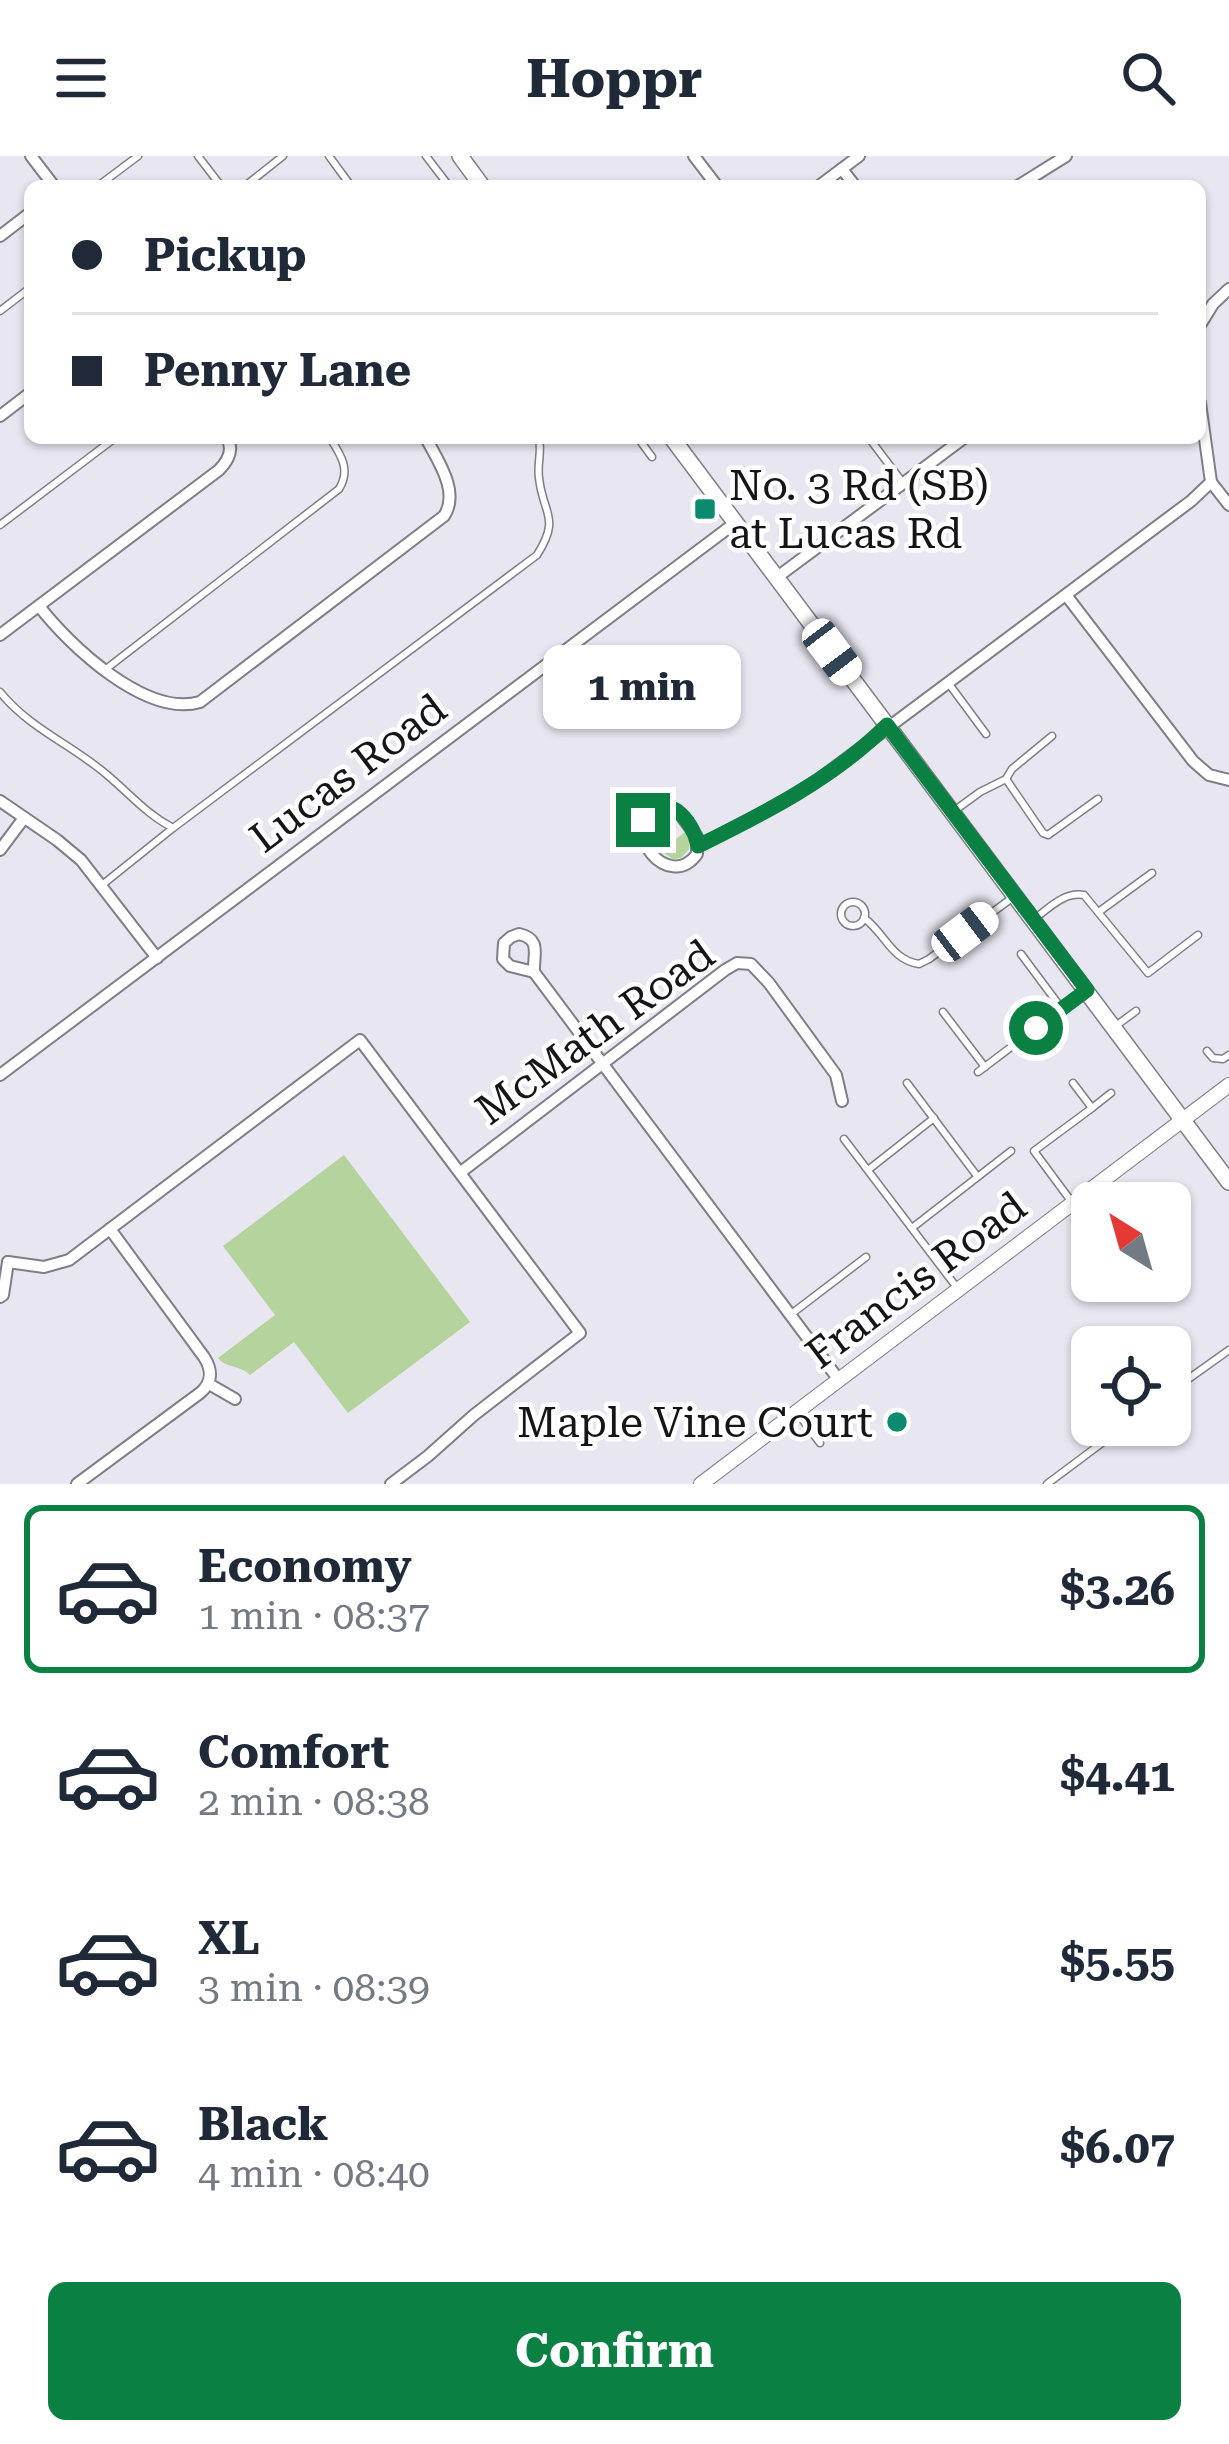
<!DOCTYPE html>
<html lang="en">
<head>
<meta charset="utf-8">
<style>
  :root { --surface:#fff; --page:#f2f2f3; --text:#1f2937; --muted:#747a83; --line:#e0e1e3; --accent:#0b8043 }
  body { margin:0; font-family:"Roboto Serif",serif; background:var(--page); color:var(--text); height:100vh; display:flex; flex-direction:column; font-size:45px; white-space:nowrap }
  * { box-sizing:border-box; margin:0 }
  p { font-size:39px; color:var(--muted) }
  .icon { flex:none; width:66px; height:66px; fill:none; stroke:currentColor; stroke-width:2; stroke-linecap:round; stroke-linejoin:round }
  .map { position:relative; height:1328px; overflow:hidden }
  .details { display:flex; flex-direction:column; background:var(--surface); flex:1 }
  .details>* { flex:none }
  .banner { position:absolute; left:24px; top:24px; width:1182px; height:264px; border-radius:18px; box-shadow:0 3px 9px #0004; display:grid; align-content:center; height:264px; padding:0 48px; background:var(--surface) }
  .needle { width:78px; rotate:323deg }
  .controls { position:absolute; left:1071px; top:1026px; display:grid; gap:24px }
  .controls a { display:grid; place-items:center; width:120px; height:120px; border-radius:18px; background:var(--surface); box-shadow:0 3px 9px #0004; font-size:60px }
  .end { position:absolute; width:54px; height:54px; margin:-27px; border:15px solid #0b8043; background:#fff; box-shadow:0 0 0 6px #fff }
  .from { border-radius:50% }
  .bubble { position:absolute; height:84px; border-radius:18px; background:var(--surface); box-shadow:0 3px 9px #0004; font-size:39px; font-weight:700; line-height:84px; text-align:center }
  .car { position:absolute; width:36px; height:72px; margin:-36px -18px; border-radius:15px; box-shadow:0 0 9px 3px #0007; background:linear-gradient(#fff 24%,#345 0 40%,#fff 0 76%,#345 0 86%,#fff 0) }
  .banner b { display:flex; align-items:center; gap:42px; height:114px; font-size:45px }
  .banner b+b { border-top:3px solid var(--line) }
  .banner i { width:30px; height:30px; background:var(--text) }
  ul { padding:21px 0 0; list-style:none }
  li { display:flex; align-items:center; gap:36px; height:168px; margin:0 24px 18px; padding:0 24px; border:6px solid transparent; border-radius:18px }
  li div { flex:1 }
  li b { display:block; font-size:45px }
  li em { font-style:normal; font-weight:700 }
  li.current { border-color:var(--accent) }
  li>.icon { width:108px; height:108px; stroke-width:1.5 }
  .primary-button { display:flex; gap:24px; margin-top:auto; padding:24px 48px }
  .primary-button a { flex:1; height:138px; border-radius:18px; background:var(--accent); color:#fff; font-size:48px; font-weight:700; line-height:138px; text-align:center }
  header { display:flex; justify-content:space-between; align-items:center; height:156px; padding:0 48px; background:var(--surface); font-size:54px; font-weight:700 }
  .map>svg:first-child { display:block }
  .green { fill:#b4d39d }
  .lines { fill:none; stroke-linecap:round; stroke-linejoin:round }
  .service-casing { stroke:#7e7e86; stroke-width:9 }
  .minor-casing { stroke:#7e7e86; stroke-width:14 }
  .tertiary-casing { stroke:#7e7e86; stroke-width:16 }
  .secondary-casing { stroke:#7e7e86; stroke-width:18 }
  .service { stroke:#fff; stroke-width:6 }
  .minor { stroke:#fff; stroke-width:10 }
  .tertiary { stroke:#fff; stroke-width:14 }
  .secondary { stroke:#fff; stroke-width:15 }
  .route { stroke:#0b8043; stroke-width:15 }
  .poi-dot { fill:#0a8b70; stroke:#fff; stroke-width:4.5 }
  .labels { text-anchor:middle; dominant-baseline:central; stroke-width:9; stroke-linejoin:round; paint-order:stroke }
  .poi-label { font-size:42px; fill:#151418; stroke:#fff; text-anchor:start }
  .street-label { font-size:42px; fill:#151418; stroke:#fff }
</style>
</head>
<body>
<header><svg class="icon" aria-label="menu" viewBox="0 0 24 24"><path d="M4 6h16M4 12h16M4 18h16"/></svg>Hoppr<svg class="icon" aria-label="search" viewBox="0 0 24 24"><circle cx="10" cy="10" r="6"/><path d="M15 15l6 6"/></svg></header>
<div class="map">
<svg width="1229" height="1328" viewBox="0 0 1229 1328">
  <rect width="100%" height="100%" fill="#e8e7f1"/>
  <g class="green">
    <path d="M659,658H668L676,664L667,671L676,683L685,676L690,684L689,693L681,702L673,703L664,697L672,690L662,676L653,682L650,678L651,665Z"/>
    <path d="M344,999L470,1166L348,1257L294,1186L250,1219C240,1209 226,1212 218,1202L275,1159L223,1090Z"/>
  </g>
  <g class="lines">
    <defs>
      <g id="service">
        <path d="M198,0L221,30"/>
        <path d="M329,0L351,30"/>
        <path d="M426,0L449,30"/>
        <path d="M98,30L138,0"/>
        <path d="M245,30L283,0"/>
        <path d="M0,155L30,132"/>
        <path d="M638,282L652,301"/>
        <path d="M869,282L903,327"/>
        <path d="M0,369L115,282"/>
        <path d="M106,513L339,333C351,314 341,299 330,282"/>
        <path d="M949,528L986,578"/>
        <path d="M0,536C29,572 72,589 106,618C129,637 146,658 173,672"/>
        <path d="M1006,623L1043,677L1048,679L1098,643"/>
        <path d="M954,655L980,636L1006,623L1012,613L1052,580"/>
        <path d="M102,729L173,672L537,399C561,361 543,359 539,322C537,308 542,296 539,282"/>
        <circle cx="853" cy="758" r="12"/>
        <path d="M1100,755L1152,717"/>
        <path d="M1037,761C1051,750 1065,736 1084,739L1148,817L1198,779"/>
        <path d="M864,762C885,777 891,804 919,808L929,803L1012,742"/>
        <path d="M1021,798L1062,853"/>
        <path d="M943,856L985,911"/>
        <path d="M1117,869L1136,855"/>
        <path d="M1207,895L1213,902L1223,903L1229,899"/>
        <path d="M978,916L1084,836"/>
        <path d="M907,927L977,1020"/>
        <path d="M1092,952L1111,937"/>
        <path d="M844,983L958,1133"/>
        <path d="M868,1014L934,962"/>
        <path d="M1071,1045L1034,995L1092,952L1073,927"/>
        <path d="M912,1072L1011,995"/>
        <path d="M790,1159L866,1101"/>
        <path d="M1170,1236L1229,1194"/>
        <path d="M799,1259L820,1287"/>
        <path d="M1047,1328L1126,1269"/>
      </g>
      <g id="minor">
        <path d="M31,0L54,30"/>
        <path d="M694,0L717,30"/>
        <path d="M842,13L855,30"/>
        <path d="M819,30L859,0"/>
        <path d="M1018,30L1066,0"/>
        <path d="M0,80L30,57"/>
        <path d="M1200,169L1213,148L1229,133"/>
        <path d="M0,260L30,237"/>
        <path d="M1211,326L1229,349"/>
        <path d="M776,422L964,282"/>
        <path d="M1066,439L1193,605L1209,619L1229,624"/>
        <path d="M39,450C69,489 146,562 200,546L444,360C460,336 438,305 426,282"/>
        <path d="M0,479L219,314C228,305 234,294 227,282"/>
        <path d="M0,645L57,684L81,704L157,802"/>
        <path d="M658,651L677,654L697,681V698C669,737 617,674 658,651Z"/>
        <path d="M699,690L781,647L814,627L1191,345L1211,326L1200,247"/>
        <path d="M0,694L24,662"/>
        <path d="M519,778C542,783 533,799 534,816L510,810L503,803L504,787L511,781Z"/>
        <path d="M534,816L839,1224"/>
        <path d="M0,919L735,367"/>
        <path d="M461,1016L725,814L737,807L751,808L769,827L836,919L842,945"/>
        <path d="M8,1106L44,1111L69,1104L360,884L580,1177L474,1259L428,1300L391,1328"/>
        <path d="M0,1141L3,1139L8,1106"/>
        <path d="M209,1228L235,1243"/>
        <path d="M77,1328L200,1237C212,1227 213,1215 204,1201L110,1073"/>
      </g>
      <path id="tertiary" d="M701,1328L1229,929"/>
      <g id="secondary">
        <path d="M460,0L482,30"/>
        <path d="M672,282L1229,1026"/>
      </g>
    </defs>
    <use href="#service" class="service-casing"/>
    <use href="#minor" class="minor-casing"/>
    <use href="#tertiary" class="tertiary-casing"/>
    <use href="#secondary" class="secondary-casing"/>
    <use href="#service" class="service"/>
    <use href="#minor" class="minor"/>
    <use href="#tertiary" class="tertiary"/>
    <use href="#secondary" class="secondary"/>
  </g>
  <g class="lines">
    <path class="route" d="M643,664C665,632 693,663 698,690C765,657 834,622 887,569L1087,834L1036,872"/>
  </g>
  <g class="poi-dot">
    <rect x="693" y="341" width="24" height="24" rx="6"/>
    <circle cx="897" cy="1266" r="12"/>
  </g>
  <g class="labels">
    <g class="poi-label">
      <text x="729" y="329">No. 3 Rd (SB)<tspan x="729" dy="48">at Lucas Rd</tspan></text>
      <text x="873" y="1266" text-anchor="end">Maple Vine Court</text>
    </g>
    <g class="street-label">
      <text transform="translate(348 617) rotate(-37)">Lucas Road</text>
      <text transform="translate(595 876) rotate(-36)">McMath Road</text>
      <text transform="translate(916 1124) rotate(-37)">Francis Road</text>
    </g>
  </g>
</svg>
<div class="controls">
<a><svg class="needle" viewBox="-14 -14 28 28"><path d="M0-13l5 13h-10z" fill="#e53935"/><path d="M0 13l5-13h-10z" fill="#747a83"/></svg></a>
<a><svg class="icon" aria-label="locate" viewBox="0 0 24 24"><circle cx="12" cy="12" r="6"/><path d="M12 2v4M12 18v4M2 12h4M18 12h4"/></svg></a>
</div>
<i class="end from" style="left:1036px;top:872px"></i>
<i class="end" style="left:643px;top:664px"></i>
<div class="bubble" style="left:543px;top:489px;width:198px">1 min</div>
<i class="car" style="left:832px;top:496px;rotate:143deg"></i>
<i class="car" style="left:965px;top:776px;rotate:53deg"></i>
<div class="banner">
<b><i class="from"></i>Pickup</b>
<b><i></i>Penny Lane</b>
</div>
</div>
<section class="details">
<ul>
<li class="current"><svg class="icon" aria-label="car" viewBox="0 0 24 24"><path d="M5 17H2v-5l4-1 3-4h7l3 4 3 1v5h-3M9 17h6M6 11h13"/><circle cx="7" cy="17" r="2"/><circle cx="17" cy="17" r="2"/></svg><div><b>Economy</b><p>1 min · 08:37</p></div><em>$3.26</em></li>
<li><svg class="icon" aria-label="car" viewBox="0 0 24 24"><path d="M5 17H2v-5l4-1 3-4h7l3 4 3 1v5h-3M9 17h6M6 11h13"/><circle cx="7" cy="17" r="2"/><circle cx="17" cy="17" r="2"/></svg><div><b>Comfort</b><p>2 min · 08:38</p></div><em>$4.41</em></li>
<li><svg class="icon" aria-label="car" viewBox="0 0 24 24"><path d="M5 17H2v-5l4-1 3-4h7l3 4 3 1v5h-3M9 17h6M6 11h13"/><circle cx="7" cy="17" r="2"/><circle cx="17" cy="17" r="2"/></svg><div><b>XL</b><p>3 min · 08:39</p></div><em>$5.55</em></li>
<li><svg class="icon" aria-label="car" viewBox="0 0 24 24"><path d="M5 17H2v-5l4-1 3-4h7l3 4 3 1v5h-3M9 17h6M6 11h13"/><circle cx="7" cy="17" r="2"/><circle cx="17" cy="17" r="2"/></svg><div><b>Black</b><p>4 min · 08:40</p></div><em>$6.07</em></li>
</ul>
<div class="primary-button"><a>Confirm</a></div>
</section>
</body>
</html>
